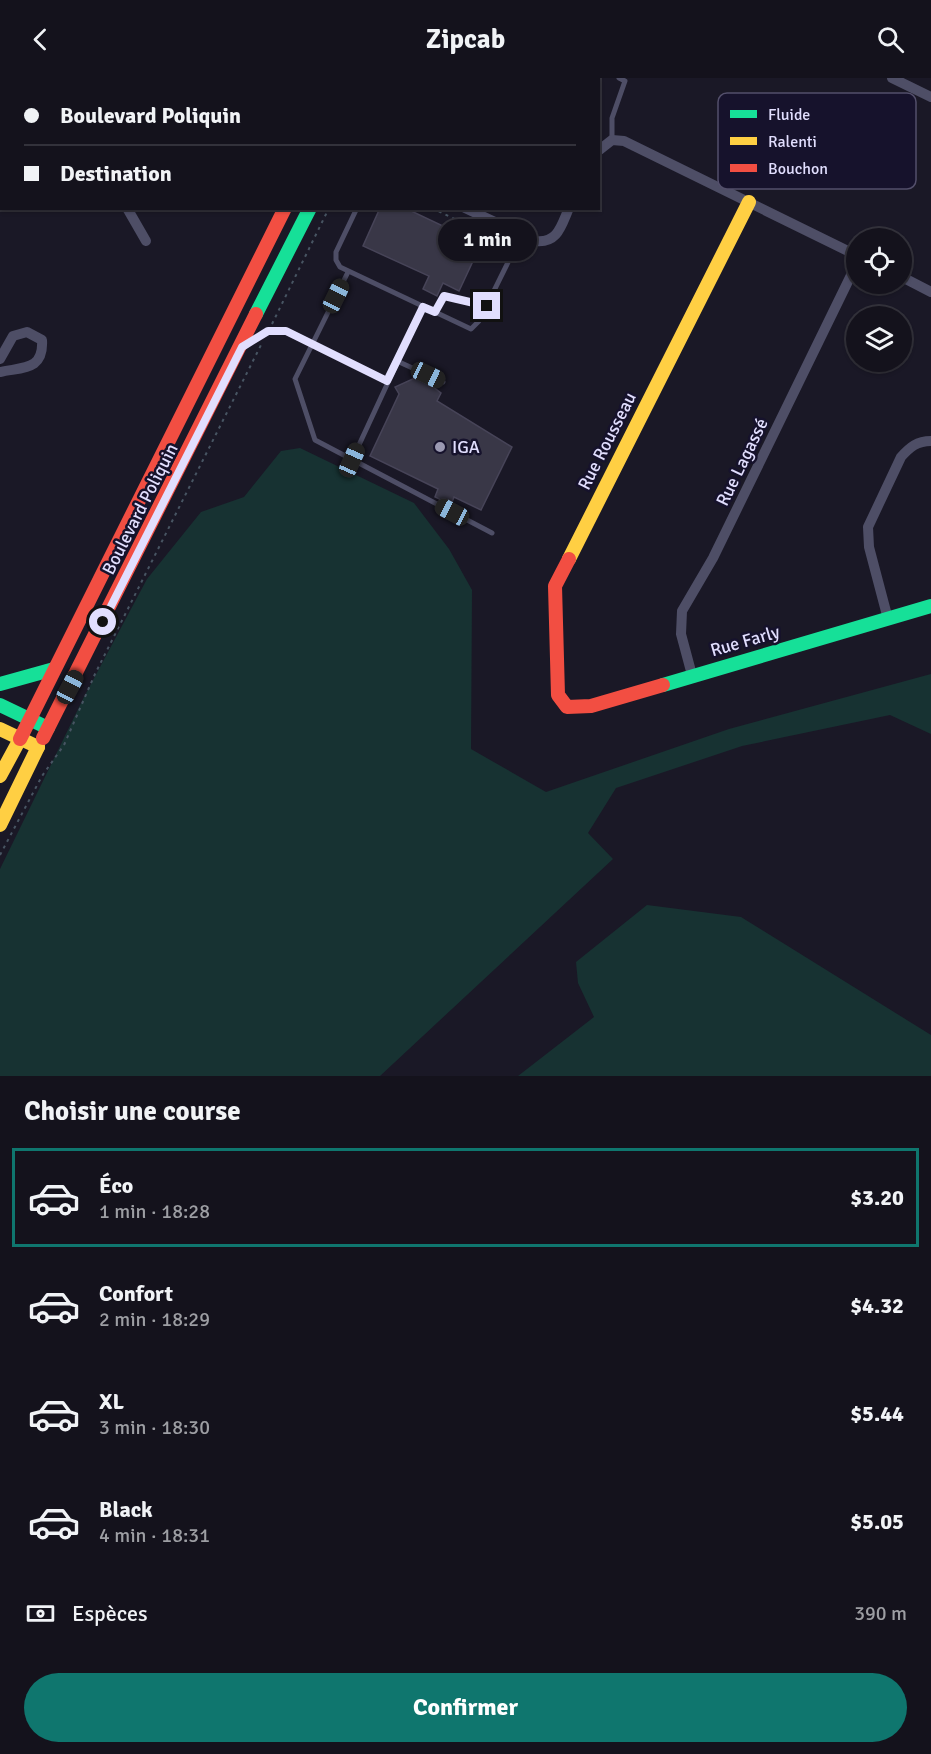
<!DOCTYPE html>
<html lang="fr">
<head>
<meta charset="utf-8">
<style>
  :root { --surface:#14121c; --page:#212029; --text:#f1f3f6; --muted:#9d9ea3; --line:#33323b; --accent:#0f766e }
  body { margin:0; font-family:Signika,sans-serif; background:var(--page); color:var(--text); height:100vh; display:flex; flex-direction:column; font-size:22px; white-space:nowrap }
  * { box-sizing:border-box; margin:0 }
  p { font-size:20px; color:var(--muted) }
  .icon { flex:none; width:33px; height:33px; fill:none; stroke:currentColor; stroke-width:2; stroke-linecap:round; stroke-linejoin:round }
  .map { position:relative; height:998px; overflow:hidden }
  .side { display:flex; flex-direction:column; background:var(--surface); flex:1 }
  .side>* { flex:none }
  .top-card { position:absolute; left:0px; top:0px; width:600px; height:132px; box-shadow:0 2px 4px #0004,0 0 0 2px var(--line); display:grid; align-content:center; height:132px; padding:0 24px; background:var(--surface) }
  .controls { position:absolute; left:846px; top:150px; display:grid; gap:12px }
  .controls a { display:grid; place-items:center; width:66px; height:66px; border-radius:50%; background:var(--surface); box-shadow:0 2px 4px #0004,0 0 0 2px var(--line); font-size:30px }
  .end { position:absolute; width:27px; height:27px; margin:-14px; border:8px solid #e1defe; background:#111; box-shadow:0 0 0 3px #111 }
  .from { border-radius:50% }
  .bubble { position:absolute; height:42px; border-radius:21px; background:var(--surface); box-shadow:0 2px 4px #0004,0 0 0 2px var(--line); font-size:20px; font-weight:700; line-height:42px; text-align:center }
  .car { position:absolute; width:18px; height:36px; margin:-18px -9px; border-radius:8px; box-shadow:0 0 4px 2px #0007; background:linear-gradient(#222 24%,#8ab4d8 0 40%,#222 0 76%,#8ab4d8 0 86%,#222 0) }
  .top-card b { display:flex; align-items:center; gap:21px; height:57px; font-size:22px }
  .top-card b+b { border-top:2px solid var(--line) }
  .top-card i { width:15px; height:15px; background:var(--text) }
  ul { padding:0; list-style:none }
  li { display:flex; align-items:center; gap:18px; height:99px; margin:0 12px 9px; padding:0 12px; border:3px solid transparent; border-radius:0px }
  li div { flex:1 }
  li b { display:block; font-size:22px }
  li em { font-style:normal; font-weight:700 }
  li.selected { border-color:var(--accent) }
  li>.icon { width:54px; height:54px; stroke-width:1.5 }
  h2 { padding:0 24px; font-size:27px; line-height:72px }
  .pay { display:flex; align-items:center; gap:15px; height:66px; padding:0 24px; font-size:22px }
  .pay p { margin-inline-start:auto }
  .button { display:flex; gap:12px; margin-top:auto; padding:12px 24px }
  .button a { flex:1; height:69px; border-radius:36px; background:var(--accent); color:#fff; font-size:24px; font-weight:700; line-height:69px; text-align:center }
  header { display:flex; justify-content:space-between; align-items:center; height:78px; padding:0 24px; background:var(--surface); font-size:27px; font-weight:700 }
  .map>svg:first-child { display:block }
  .green { fill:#173232 }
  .building { fill:#393747; stroke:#474458; stroke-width:1.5 }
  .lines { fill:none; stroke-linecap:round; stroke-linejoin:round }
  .path { stroke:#485563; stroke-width:2; stroke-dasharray:3 4.5; stroke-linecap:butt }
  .lane { stroke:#4e4e66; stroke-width:5 }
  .street { stroke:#4e4e66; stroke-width:10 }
  .fast { stroke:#16e098; stroke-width:14 }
  .slow { stroke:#ffcf43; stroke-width:14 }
  .jam { stroke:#f24e42; stroke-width:14 }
  .route { stroke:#e1defe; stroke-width:8 }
  .poi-dot { fill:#9b99b2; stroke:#16122c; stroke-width:2 }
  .labels { text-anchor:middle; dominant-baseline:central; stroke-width:5; stroke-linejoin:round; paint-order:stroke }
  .street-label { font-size:18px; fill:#e1defe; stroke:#16122c }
  .poi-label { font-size:18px; fill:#e1defe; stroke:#16122c; text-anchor:start }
  .key { fill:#16122c; stroke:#534f6b; stroke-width:1.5 }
  .key-label { font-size:16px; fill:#e1defe }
</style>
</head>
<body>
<header><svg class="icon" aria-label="back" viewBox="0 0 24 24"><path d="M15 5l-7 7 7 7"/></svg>Zipcab<svg class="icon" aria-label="search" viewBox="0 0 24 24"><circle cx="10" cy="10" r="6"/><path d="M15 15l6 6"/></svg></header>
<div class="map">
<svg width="931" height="998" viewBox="0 0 931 998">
  <rect width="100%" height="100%" fill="#1a1826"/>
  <g class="green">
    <path d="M300,370L414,425L449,471L472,512L471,671L546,714L729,651L931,596V656L890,637L742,668L616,710L588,755L613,781L380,998H0V791L84,619L147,501L201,434L244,419L281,373Z"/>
    <path d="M647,827L741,839L931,957V998H518L594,939L578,905L576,884Z"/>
  </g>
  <g class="building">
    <path d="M380,130H405L481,166L459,213L443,205L437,218L423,211L429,198L363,168Z"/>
    <path d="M419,298L441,315L437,323L512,369L481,432L454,419L451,427L435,419L438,411L370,378L399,316L395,309Z"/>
  </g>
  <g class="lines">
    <g class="path">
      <path d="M432,130L498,162L503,161"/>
      <path d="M272,246L329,130"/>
      <path d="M0,777L42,698L64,667L95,596L261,267"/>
    </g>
    <g class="lane">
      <path d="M612,62V40L625,3L619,0"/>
      <path d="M357,130L336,174V182L340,189L471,251L479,243L522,156"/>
      <path d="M348,194L295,301L315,362L492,455"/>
      <path d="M435,234L444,218L487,228"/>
      <path d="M248,265L268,253H286L387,303"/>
      <path d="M397,283L443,304"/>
      <path d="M352,382L423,229"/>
    </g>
    <g class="street">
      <path d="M180,0L182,2"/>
      <path d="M892,0L931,19"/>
      <path d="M72,2L73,0"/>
      <path d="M406,2L407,0"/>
      <path d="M598,73L612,62L624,63L856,177"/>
      <path d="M0,78L2,76"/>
      <path d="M127,130L146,163"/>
      <path d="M465,130L536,163C558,165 561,148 569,130"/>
      <path d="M902,199L931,214"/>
      <path d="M0,281L13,258L27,254L42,262C44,293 22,289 0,294"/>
      <path d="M888,541L869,469L868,449L901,379C910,369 917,363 931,363"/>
      <path d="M692,597L681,556L682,533L713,480L856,187"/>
    </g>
    <g class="fast">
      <path d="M374,2L375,0"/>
      <path d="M256,236L310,130"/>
      <path d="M0,606L54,591"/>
      <path d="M663,607L931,528"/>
      <path d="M0,627L48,650"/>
    </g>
    <g class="slow">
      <path d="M349,2L350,0"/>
      <path d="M569,481L749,124"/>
      <path d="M0,651L38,669"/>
      <path d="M0,698L20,661"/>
      <path d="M0,747L38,669"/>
    </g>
    <g class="jam">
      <path d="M569,481L555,508L558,617L567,629L591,628L663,607"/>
      <path d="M43,660L256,236"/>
      <path d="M20,661L285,130"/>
    </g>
  </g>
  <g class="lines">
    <path class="route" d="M103,544L242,269L268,253H286L387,303L423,229L435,234L444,218L487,228"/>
  </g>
  <circle class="poi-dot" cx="440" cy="369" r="6"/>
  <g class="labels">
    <g class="street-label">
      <text transform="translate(607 363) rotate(-63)">Rue Rousseau</text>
      <text transform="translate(742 384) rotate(-64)">Rue Lagassé</text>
      <text transform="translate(140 431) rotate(-63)">Boulevard Poliquin</text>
      <text transform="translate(745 563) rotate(-16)">Rue Farly</text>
    </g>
    <g class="poi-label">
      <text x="452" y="369">IGA</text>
    </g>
  </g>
  <rect x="718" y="15" width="198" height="96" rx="9" class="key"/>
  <rect x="730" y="32" width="27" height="8" fill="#16e098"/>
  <rect x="730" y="59" width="27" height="8" fill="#ffcf43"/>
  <rect x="730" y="86" width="27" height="8" fill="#f24e42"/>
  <g class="key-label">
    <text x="768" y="42">Fluide</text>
    <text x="768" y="69">Ralenti</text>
    <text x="768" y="96">Bouchon</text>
  </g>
</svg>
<div class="controls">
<a><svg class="icon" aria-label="locate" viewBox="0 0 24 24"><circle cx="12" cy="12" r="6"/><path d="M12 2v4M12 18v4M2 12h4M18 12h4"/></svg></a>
<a><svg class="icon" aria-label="layers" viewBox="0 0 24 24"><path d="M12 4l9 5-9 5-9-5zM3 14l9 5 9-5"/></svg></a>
</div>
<i class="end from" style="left:103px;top:544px"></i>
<i class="end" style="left:487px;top:228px"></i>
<div class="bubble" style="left:438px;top:141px;width:99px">1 min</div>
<i class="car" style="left:336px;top:218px;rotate:26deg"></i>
<i class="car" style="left:428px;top:297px;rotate:115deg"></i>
<i class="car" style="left:352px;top:382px;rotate:24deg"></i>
<i class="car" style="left:452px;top:434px;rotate:298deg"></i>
<i class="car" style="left:70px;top:609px;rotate:28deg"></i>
<div class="top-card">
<b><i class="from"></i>Boulevard Poliquin</b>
<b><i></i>Destination</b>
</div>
</div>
<section class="side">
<h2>Choisir une course</h2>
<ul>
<li class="selected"><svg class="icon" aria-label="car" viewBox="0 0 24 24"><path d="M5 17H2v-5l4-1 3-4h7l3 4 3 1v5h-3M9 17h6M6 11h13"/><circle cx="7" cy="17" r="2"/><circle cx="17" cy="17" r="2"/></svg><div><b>Éco</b><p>1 min · 18:28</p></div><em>$3.20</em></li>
<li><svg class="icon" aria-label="car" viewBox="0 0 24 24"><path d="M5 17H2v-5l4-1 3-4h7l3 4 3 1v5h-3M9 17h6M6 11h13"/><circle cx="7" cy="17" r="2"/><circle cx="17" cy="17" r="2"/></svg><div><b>Confort</b><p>2 min · 18:29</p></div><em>$4.32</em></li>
<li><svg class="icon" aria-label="car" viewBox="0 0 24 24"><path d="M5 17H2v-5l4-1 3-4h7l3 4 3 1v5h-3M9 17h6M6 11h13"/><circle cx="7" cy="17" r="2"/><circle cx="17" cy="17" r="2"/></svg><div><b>XL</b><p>3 min · 18:30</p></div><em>$5.44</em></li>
<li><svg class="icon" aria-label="car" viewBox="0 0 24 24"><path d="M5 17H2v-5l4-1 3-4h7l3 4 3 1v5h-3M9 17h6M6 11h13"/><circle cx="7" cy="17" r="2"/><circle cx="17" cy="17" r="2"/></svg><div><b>Black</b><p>4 min · 18:31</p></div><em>$5.05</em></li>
</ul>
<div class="pay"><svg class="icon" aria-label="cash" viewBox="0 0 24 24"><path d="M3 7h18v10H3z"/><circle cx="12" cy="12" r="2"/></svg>Espèces<p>390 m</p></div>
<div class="button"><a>Confirmer</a></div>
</section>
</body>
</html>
